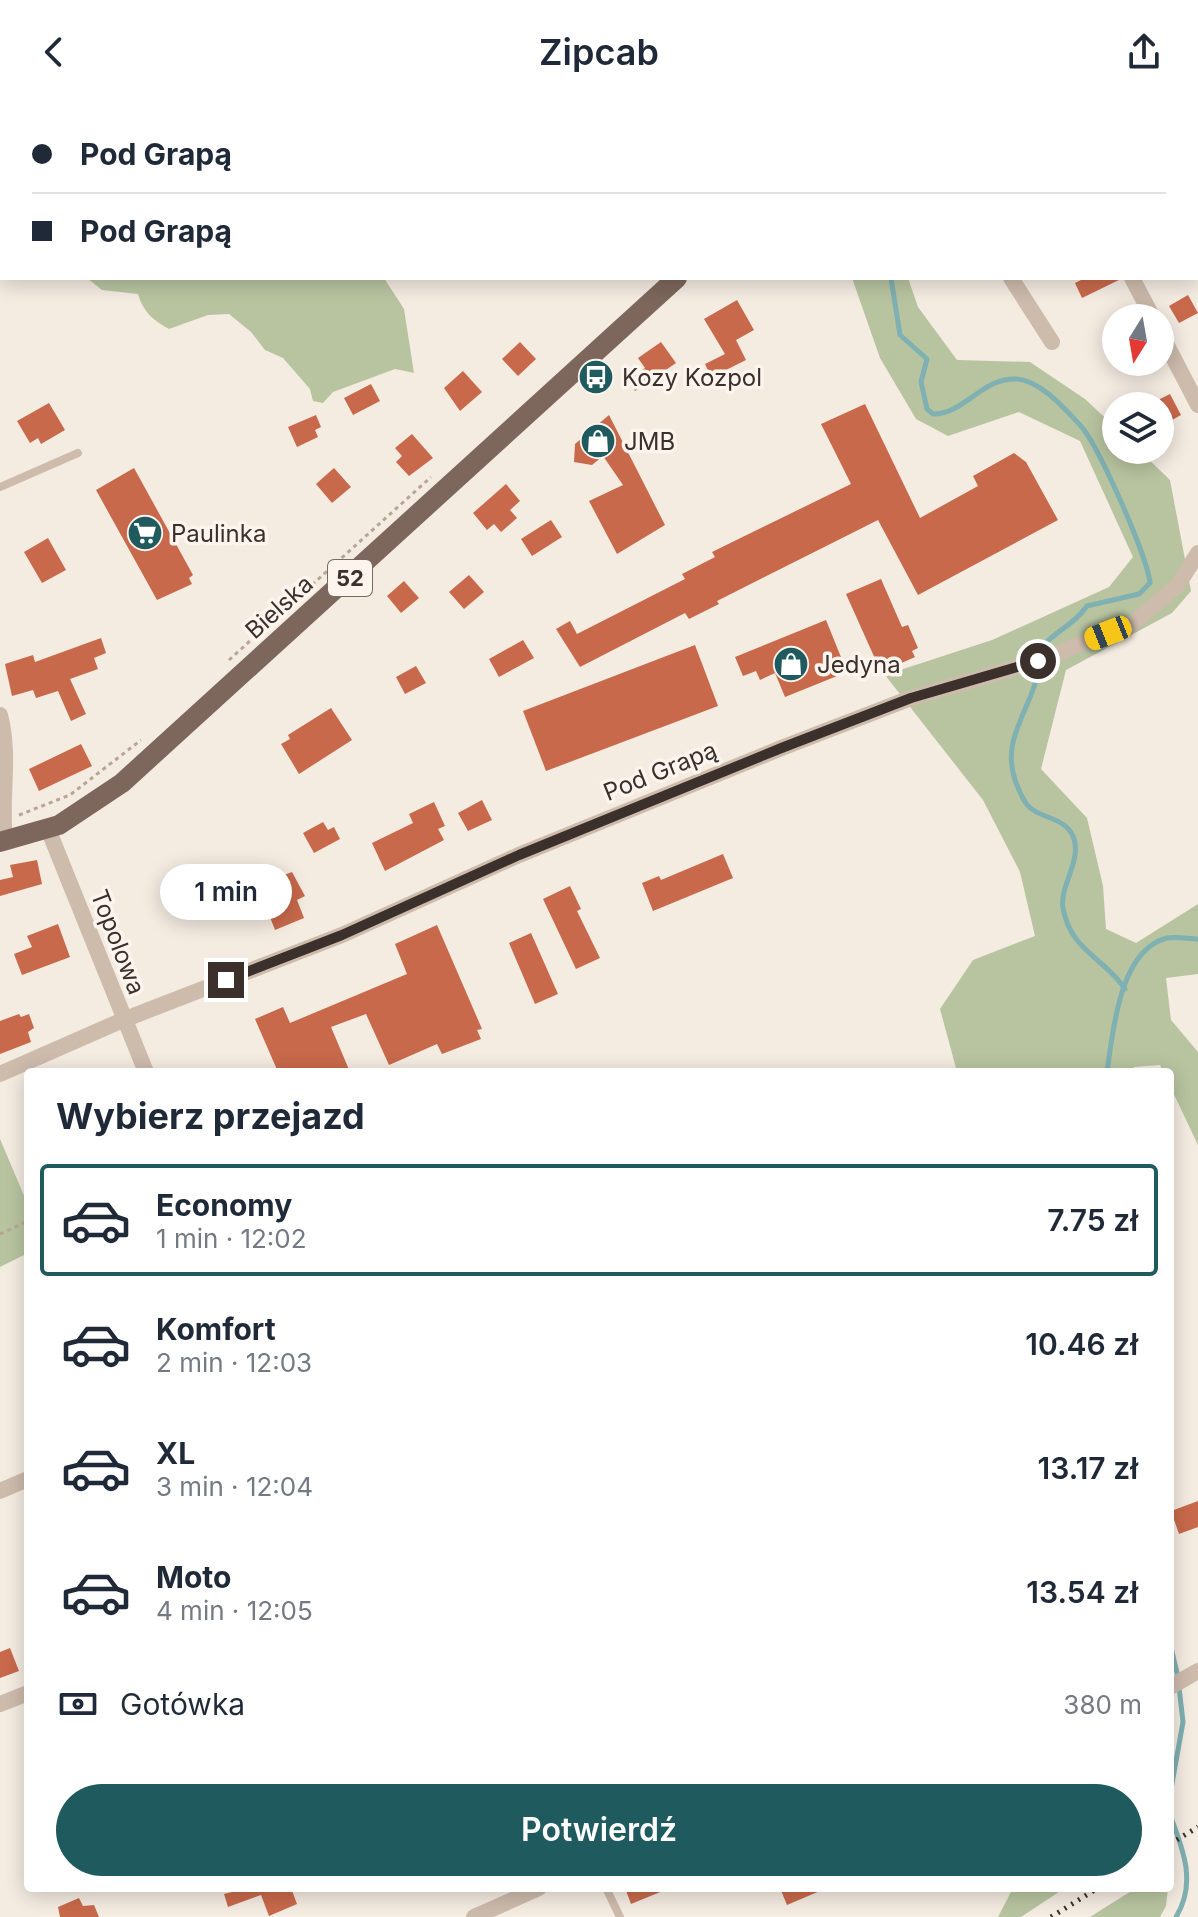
<!DOCTYPE html>
<html lang="pl">
<head>
<meta charset="utf-8">
<style>
  :root { --surface:#fff; --page:#f2f2f3; --text:#1f2937; --muted:#747a83; --line:#e0e1e3; --accent:#1f5a5e }
  body { margin:0; font-family:Inter,sans-serif; background:var(--page); color:var(--text); height:100vh; display:flex; flex-direction:column; font-size:30px; white-space:nowrap }
  * { box-sizing:border-box; margin:0 }
  p { font-size:26px; color:var(--muted) }
  .icon { flex:none; width:44px; height:44px; fill:none; stroke:currentColor; stroke-width:2; stroke-linecap:round; stroke-linejoin:round }
  .map { position:relative; flex:1; overflow:hidden }
  .sheet { position:absolute; left:24px; top:964px; width:1150px; height:824px; display:flex; flex-direction:column; background:var(--surface); border-radius:8px; box-shadow:0 4px 20px #0003 }
  .sheet>* { flex:none }
  .top-card { position:absolute; left:0px; top:0px; width:1198px; height:176px; box-shadow:0 4px 20px #0003; display:grid; align-content:center; height:176px; padding:0 32px; background:var(--surface) }
  .needle { width:52px; rotate:191deg }
  .controls { position:absolute; left:1102px; top:200px; display:grid; gap:16px }
  .controls a { display:grid; place-items:center; width:72px; height:72px; border-radius:50%; background:var(--surface); box-shadow:0 4px 20px #0003; font-size:40px }
  .end { position:absolute; width:36px; height:36px; margin:-18px; border:10px solid #3b302b; background:#fff; box-shadow:0 0 0 4px #fff }
  .from { border-radius:50% }
  .bubble { position:absolute; height:56px; border-radius:28px; background:var(--surface); box-shadow:0 4px 20px #0003; font-size:26px; font-weight:600; line-height:56px; text-align:center }
  .car { position:absolute; width:24px; height:48px; margin:-24px -12px; border-radius:10px; box-shadow:0 0 6px 2px #0007; background:linear-gradient(#f5c518 24%,#345 0 40%,#f5c518 0 76%,#345 0 86%,#f5c518 0) }
  .top-card b { display:flex; align-items:center; gap:28px; height:76px; font-size:30px }
  .top-card b+b { border-top:2px solid var(--line) }
  .top-card i { width:20px; height:20px; background:var(--text) }
  ul { padding:0; list-style:none }
  li { display:flex; align-items:center; gap:24px; height:112px; margin:0 16px 12px; padding:0 16px; border:4px solid transparent; border-radius:8px }
  li div { flex:1 }
  li b { display:block; font-size:30px }
  li em { font-style:normal; font-weight:600 }
  li.selected { border-color:var(--accent) }
  li>.icon { width:72px; height:72px; stroke-width:1.5 }
  h2 { padding:0 32px; font-size:36px; line-height:96px }
  .pay { display:flex; align-items:center; gap:20px; height:88px; padding:0 32px; font-size:30px }
  .pay p { margin-inline-start:auto }
  .button { display:flex; gap:16px; margin-top:auto; padding:16px 32px }
  .button a { flex:1; height:92px; border-radius:48px; background:var(--accent); color:#fff; font-size:32px; font-weight:600; line-height:92px; text-align:center }
  header { display:flex; justify-content:space-between; align-items:center; height:104px; padding:0 32px; background:var(--surface); font-size:36px; font-weight:600 }
  .map>svg:first-child { display:block }
  .green { fill:#b8c4a0 }
  .lines { fill:none; stroke-linecap:round; stroke-linejoin:round }
  .stream { stroke:#7fb0b2; stroke-width:5 }
  .building { fill:#c8694b }
  .path { stroke:#b9a596; stroke-width:3; stroke-dasharray:4 4; stroke-linecap:butt }
  .lane { stroke:#cdbbac; stroke-width:8 }
  .street { stroke:#cdbbac; stroke-width:16 }
  .primary { stroke:#7d675c; stroke-width:20 }
  .rail { stroke:#3b302b; stroke-width:5; stroke-dasharray:2 6; stroke-linecap:butt }
  .route { stroke:#3b302b; stroke-width:10 }
  .labels { text-anchor:middle; dominant-baseline:central; stroke-width:7; stroke-linejoin:round; paint-order:stroke }
  .shield { fill:#fbf5ee; stroke:#756b66; stroke-width:2 }
  .shield-label { font-size:22px; font-weight:bold; fill:#3b302b }
  .poi-label { font-size:24px; fill:#3b302b; stroke:#fbf5ee; text-anchor:start }
  .street-label { font-size:24px; fill:#3b302b; stroke:#fbf5ee }
</style>
</head>
<body>
<header><svg class="icon" aria-label="back" viewBox="0 0 24 24"><path d="M15 5l-7 7 7 7"/></svg>Zipcab<svg class="icon" aria-label="share" viewBox="0 0 24 24"><path d="M12 15V3M7 8l5-5 5 5M5 13v7h14v-7"/></svg></header>
<div class="map">
<svg width="1198" height="1813" viewBox="0 0 1198 1813">
  <rect width="100%" height="100%" fill="#f4ebe1"/>
  <g class="green">
    <path d="M87,174H384L404,205L414,269L395,265L333,288L323,299L313,297L310,285L283,254L265,246L251,228L229,210L208,211L169,225C153,216 143,208 138,190L102,186Z"/>
    <path d="M852,174H908L918,203L957,256L1030,258L1085,295L1116,324V346H1139L1170,376L1191,487L1172,509L1066,566L1041,665L1087,714L1103,782L1106,825L1136,839L1198,800V870L1166,874L1171,916L1198,948V1041L1170,982V968H1163L1160,961L1134,963L1132,968H960L956,964L940,905L973,856L1035,832L1020,768L983,696L885,571L992,536L1109,483L1133,453L1080,337L1019,308L948,332L916,315L880,254Z"/>
    <path d="M0,1035L28,1101V1149L0,1163Z"/>
    <path d="M1013,1784H1065L1021,1813H998Z"/>
    <path d="M1136,1784H1168L1166,1802L1160,1813H1090Z"/>
  </g>
  <g class="lines">
    <g class="stream">
      <path d="M811,0L812,2"/>
      <path d="M891,174L900,231L927,255L921,278L927,305L933,310C965,310 982,273 1017,275C1041,277 1065,305 1080,321C1098,340 1148,454 1150,479L1139,490L1087,502C1073,522 1056,526 1041,544"/>
      <path d="M1039,565C1031,609 996,637 1019,686C1022,693 1027,703 1033,706C1047,715 1065,715 1073,732C1083,756 1059,782 1063,804C1071,848 1104,853 1125,885"/>
      <path d="M1107,968C1113,928 1119,846 1167,834C1176,832 1189,835 1198,835"/>
      <path d="M1170,1539L1178,1573"/>
      <path d="M1170,1691L1183,1618L1179,1583"/>
      <path d="M1170,1711C1183,1745 1197,1779 1176,1813"/>
    </g>
  </g>
  <g class="building">
    <path d="M1085,174H1121V175L1082,194L1075,179Z"/>
    <path d="M1188,191L1198,209L1179,219L1169,202Z"/>
    <path d="M737,196L754,226L736,236L746,256L722,268L725,273L714,279L705,260L725,250L704,215Z"/>
    <path d="M520,238L536,255L518,272L502,255Z"/>
    <path d="M661,238L676,259L635,287L628,276L645,264L638,254Z"/>
    <path d="M463,267L482,288L460,307L444,284Z"/>
    <path d="M371,280L380,297L353,311L344,294Z"/>
    <path d="M1170,290L1181,311L1160,323V295Z"/>
    <path d="M49,299L65,326L41,340L38,334L30,339L17,317Z"/>
    <path d="M865,300L920,414L978,382L973,372L1014,349L1026,358L1058,416L918,491L878,416L717,497L719,500L689,515L685,509L580,563L556,525L570,517L577,530L685,475L682,470L715,453L712,448L851,380L821,320Z"/>
    <path d="M316,311L321,323L315,326L318,333L297,343L288,323Z"/>
    <path d="M609,311L665,421L617,450L589,397L623,381L603,352L592,361L574,358L575,340Z"/>
    <path d="M412,330L433,354L409,372L396,358L402,352L395,344Z"/>
    <path d="M134,364L193,471L189,474L192,480L157,496L96,386Z"/>
    <path d="M334,364L351,383L332,399L316,380Z"/>
    <path d="M506,380L520,397L510,406L517,414L501,428L494,420L487,426L473,409Z"/>
    <path d="M551,416L562,433L532,452L521,435Z"/>
    <path d="M48,434L66,466L42,479L24,448Z"/>
    <path d="M469,471L484,488L464,505L449,488Z"/>
    <path d="M881,475L902,523L908,521L918,544L912,547L915,553L881,568L846,490Z"/>
    <path d="M404,477L419,494L401,509L387,492Z"/>
    <path d="M826,516L847,568L785,593L775,569L760,576L756,567L743,572L735,553Z"/>
    <path d="M101,534L106,549L94,554L98,565L70,575L86,610L71,617L58,587L36,594L33,586L12,592L5,560L33,551L35,558Z"/>
    <path d="M523,536L534,554L499,573L489,555Z"/>
    <path d="M695,541L718,602L546,667L523,607Z"/>
    <path d="M416,562L426,579L405,590L396,573Z"/>
    <path d="M331,604L352,636L299,670L281,640L290,635L288,631Z"/>
    <path d="M81,640L92,662L39,687L29,665Z"/>
    <path d="M482,696L492,716L468,727L458,709Z"/>
    <path d="M434,698L445,722L438,725L444,736L385,767L372,739L413,719L409,710Z"/>
    <path d="M323,718L328,726L334,723L340,735L314,749L303,729Z"/>
    <path d="M723,750L733,774L653,807L642,779L659,772L661,776Z"/>
    <path d="M37,756L42,780L0,792V776L13,773L10,761Z"/>
    <path d="M292,768L305,792L297,796L304,814L275,826L263,795L258,797L252,783Z"/>
    <path d="M570,782L581,805L577,807L600,854L576,865L543,795Z"/>
    <path d="M58,820L70,853L22,871L14,850L32,843L27,832Z"/>
    <path d="M437,821L482,925L477,926L481,935L442,950L437,940L389,961L366,910L331,923L350,968H278L255,915L283,903L290,919L407,870L395,840Z"/>
    <path d="M531,829L558,890L535,900L509,839Z"/>
    <path d="M19,910L21,913L29,910L34,924L28,928L31,938L0,950V917Z"/>
    <path d="M1198,1397V1423L1179,1430L1171,1407Z"/>
    <path d="M10,1544L19,1567L0,1574V1548Z"/>
    <path d="M230,1784H291L297,1800L269,1812L261,1791L228,1803L224,1790L232,1788Z"/>
    <path d="M625,1784H670L631,1800Z"/>
    <path d="M780,1784H827L787,1801Z"/>
    <path d="M79,1794L83,1802L94,1801L99,1813H60L58,1803Z"/>
  </g>
  <g class="lines">
    <g class="path">
      <path d="M229,556L431,373"/>
      <path d="M19,711L70,691L141,636"/>
      <path d="M0,1130L28,1117"/>
    </g>
    <g class="lane">
      <path d="M564,0L566,2"/>
      <path d="M0,55L2,58"/>
      <path d="M0,383L78,349"/>
      <path d="M606,1784L620,1813"/>
    </g>
    <g class="street">
      <path d="M191,2L196,0"/>
      <path d="M1035,2L1038,0"/>
      <path d="M0,80H2"/>
      <path d="M1011,174L1052,238"/>
      <path d="M1132,174L1153,214"/>
      <path d="M1160,228L1198,301"/>
      <path d="M0,611C11,653 0,694 5,737"/>
      <path d="M48,725L146,968"/>
      <path d="M0,970L123,916L342,831L519,751L784,643L911,594L1038,557L1132,520L1177,482L1198,449"/>
      <path d="M0,1387L28,1375"/>
      <path d="M1170,1583L1198,1567"/>
      <path d="M0,1600L28,1589"/>
      <path d="M474,1813L539,1784"/>
    </g>
    <g class="primary">
      <path d="M865,2L867,0"/>
      <path d="M0,738L59,721L122,679L677,174"/>
    </g>
    <g class="rail">
      <path d="M1170,1740L1198,1723"/>
      <path d="M1051,1813L1098,1784"/>
    </g>
  </g>
  <g class="lines">
    <path class="route" d="M226,876L342,831L519,751L784,643L911,594L1038,557"/>
  </g>
  <defs>
    <symbol id="bus-disc" viewBox="-11 -11 22 22"><circle r="9.5" fill="#1f5a5e" stroke="#fbf5ee"/><path d="M-5-6H5V4H4V6H2V4H-2V6H-4V4H-5ZM-3.5-4V0h7V-4ZM-3.5 1.2v1.5H-2V1.2ZM2 1.2v1.5H3.5V1.2Z" fill="#fff"/></symbol>
    <symbol id="shop-disc" viewBox="-11 -11 22 22"><circle r="9.5" fill="#1f5a5e" stroke="#fbf5ee"/><path d="M-5-2.5h2.3a2.7 3.5 0 0 1 5.4 0H5L5.5 6h-11ZM-1.5-2.5h3a1.5 2.3 0 0 0-3 0Z" fill="#fff"/></symbol>
    <symbol id="supermarket-disc" viewBox="-11 -11 22 22"><circle r="9.5" fill="#1f5a5e" stroke="#fbf5ee"/><path d="M-6-5.5h2.5l.6 2H6L4.5 2H-2.5L-4.4-4H-6ZM-1.5 3.2a1.3 1.3 0 1 0 .1 0ZM3 3.2a1.3 1.3 0 1 0 .1 0Z" fill="#fff"/></symbol>
  </defs>
  <g fill-rule="evenodd">
    <use href="#bus-disc" x="576" y="253" width="40" height="40"/>
    <use href="#shop-disc" x="578" y="317" width="40" height="40"/>
    <use href="#supermarket-disc" x="125" y="409" width="40" height="40"/>
    <use href="#shop-disc" x="771" y="540" width="40" height="40"/>
  </g>
  <g class="labels">
    <rect class="shield" x="328" y="456" width="44" height="36" rx="6"/>
    <g class="shield-label">
      <text x="350" y="474">52</text>
    </g>
    <g class="poi-label">
      <text x="622" y="273">Kozy Kozpol</text>
      <text x="624" y="337">JMB</text>
      <text x="171" y="429">Paulinka</text>
      <text x="817" y="560">Jedyna</text>
    </g>
    <g class="street-label">
      <text transform="translate(279 503) rotate(-42)">Bielska</text>
      <text transform="translate(660 667) rotate(-22)">Pod Grapą</text>
      <text transform="translate(118 838) rotate(69)">Topolowa</text>
    </g>
  </g>
</svg>
<div class="controls">
<a><svg class="needle" viewBox="-14 -14 28 28"><path d="M0-13l5 13h-10z" fill="#e53935"/><path d="M0 13l5-13h-10z" fill="#747a83"/></svg></a>
<a><svg class="icon" aria-label="layers" viewBox="0 0 24 24"><path d="M12 4l9 5-9 5-9-5zM3 14l9 5 9-5"/></svg></a>
</div>
<i class="end from" style="left:1038px;top:557px"></i>
<i class="end" style="left:226px;top:876px"></i>
<div class="bubble" style="left:160px;top:760px;width:132px">1 min</div>
<i class="car" style="left:1108px;top:529px;rotate:248deg"></i>
<div class="top-card">
<b><i class="from"></i>Pod Grapą</b>
<b><i></i>Pod Grapą</b>
</div>
<section class="sheet">
<h2>Wybierz przejazd</h2>
<ul>
<li class="selected"><svg class="icon" aria-label="car" viewBox="0 0 24 24"><path d="M5 17H2v-5l4-1 3-4h7l3 4 3 1v5h-3M9 17h6M6 11h13"/><circle cx="7" cy="17" r="2"/><circle cx="17" cy="17" r="2"/></svg><div><b>Economy</b><p>1 min · 12:02</p></div><em>7.75 zł</em></li>
<li><svg class="icon" aria-label="car" viewBox="0 0 24 24"><path d="M5 17H2v-5l4-1 3-4h7l3 4 3 1v5h-3M9 17h6M6 11h13"/><circle cx="7" cy="17" r="2"/><circle cx="17" cy="17" r="2"/></svg><div><b>Komfort</b><p>2 min · 12:03</p></div><em>10.46 zł</em></li>
<li><svg class="icon" aria-label="car" viewBox="0 0 24 24"><path d="M5 17H2v-5l4-1 3-4h7l3 4 3 1v5h-3M9 17h6M6 11h13"/><circle cx="7" cy="17" r="2"/><circle cx="17" cy="17" r="2"/></svg><div><b>XL</b><p>3 min · 12:04</p></div><em>13.17 zł</em></li>
<li><svg class="icon" aria-label="car" viewBox="0 0 24 24"><path d="M5 17H2v-5l4-1 3-4h7l3 4 3 1v5h-3M9 17h6M6 11h13"/><circle cx="7" cy="17" r="2"/><circle cx="17" cy="17" r="2"/></svg><div><b>Moto</b><p>4 min · 12:05</p></div><em>13.54 zł</em></li>
</ul>
<div class="pay"><svg class="icon" aria-label="cash" viewBox="0 0 24 24"><path d="M3 7h18v10H3z"/><circle cx="12" cy="12" r="2"/></svg>Gotówka<p>380 m</p></div>
<div class="button"><a>Potwierdź</a></div>
</section>
</div>
</body>
</html>
